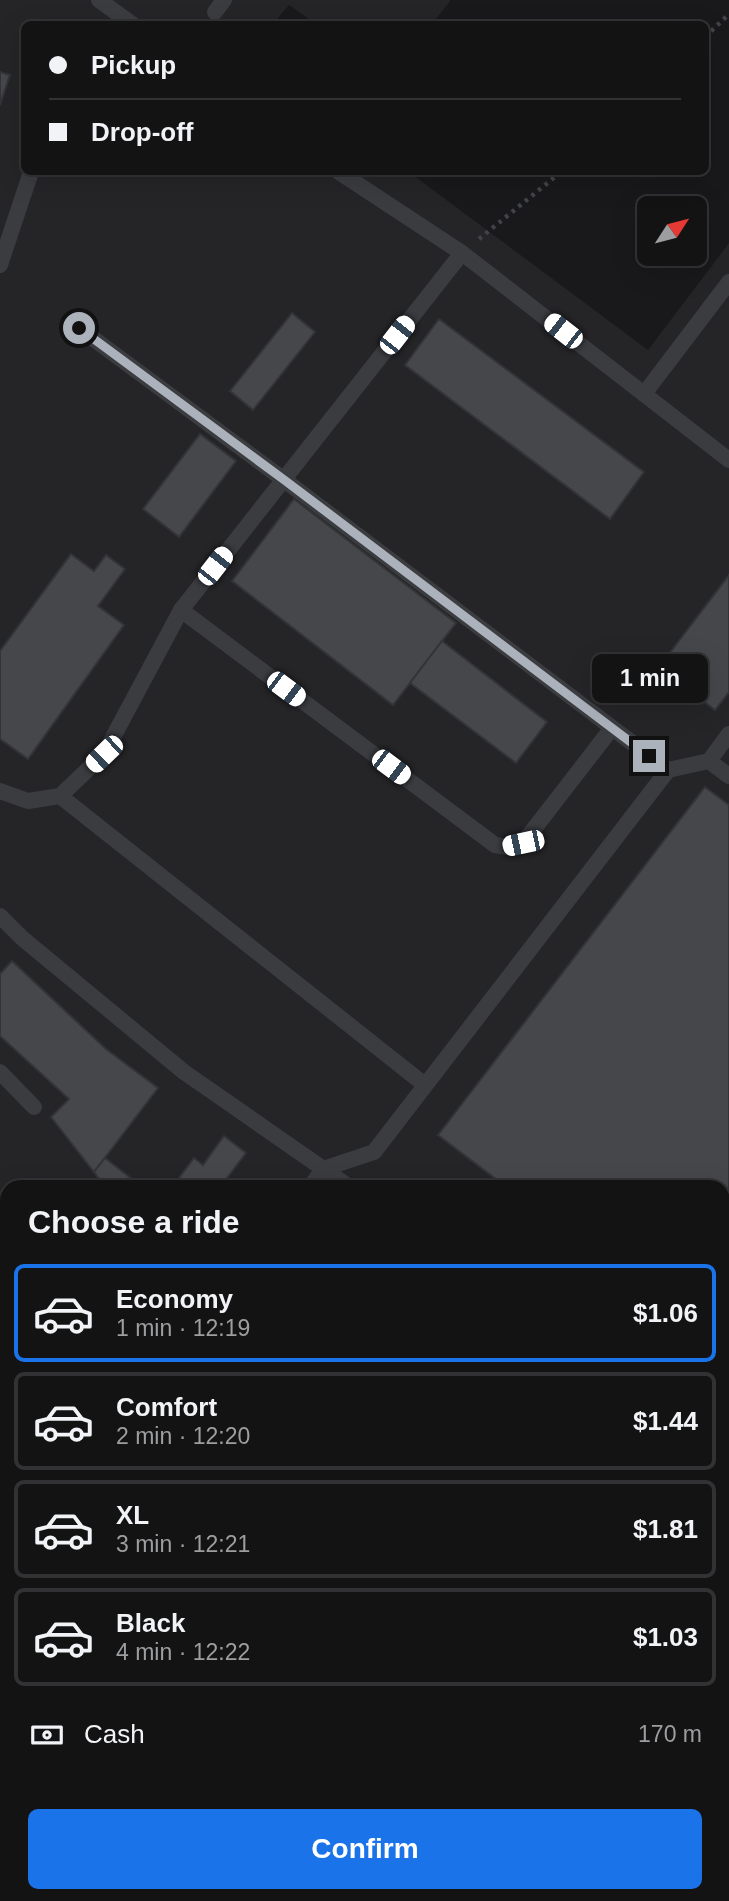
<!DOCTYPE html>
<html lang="en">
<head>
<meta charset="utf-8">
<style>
  :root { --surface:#131314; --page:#1c1c1d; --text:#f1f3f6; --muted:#9d9ea0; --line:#323234; --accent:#1a73e8 }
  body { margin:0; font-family:Arial,sans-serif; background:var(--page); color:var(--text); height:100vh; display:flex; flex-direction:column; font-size:26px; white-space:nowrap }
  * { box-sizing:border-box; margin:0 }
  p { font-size:23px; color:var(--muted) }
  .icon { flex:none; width:38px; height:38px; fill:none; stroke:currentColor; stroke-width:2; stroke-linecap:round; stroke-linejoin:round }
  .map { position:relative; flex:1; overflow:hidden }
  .side { position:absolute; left:0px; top:1180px; width:730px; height:723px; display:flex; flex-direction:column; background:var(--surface); border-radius:21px 21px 0 0; box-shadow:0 7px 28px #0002,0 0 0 2px var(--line) }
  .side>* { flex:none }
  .guide { position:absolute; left:21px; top:21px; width:688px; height:154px; border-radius:10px; box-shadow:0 7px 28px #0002,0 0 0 2px var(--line); display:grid; align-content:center; height:154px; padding:0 28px; background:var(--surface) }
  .needle { width:46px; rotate:54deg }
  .fabs { position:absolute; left:637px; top:196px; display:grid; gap:14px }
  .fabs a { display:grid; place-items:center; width:70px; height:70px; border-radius:10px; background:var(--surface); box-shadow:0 7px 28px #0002,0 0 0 2px var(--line); font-size:35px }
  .end { position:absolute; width:32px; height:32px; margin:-16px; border:9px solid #acb2bb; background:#111; box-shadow:0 0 0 4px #111 }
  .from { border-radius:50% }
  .bubble { position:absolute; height:49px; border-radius:10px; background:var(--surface); box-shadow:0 7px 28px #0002,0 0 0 2px var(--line); font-size:23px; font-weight:800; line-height:49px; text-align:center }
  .car { position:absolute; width:21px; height:42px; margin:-21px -10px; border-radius:9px; box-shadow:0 0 5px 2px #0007; background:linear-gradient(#fff 24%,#345 0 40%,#fff 0 76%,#345 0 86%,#fff 0) }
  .guide b { display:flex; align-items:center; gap:24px; height:66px; font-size:26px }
  .guide b+b { border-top:2px solid var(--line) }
  .guide i { width:18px; height:18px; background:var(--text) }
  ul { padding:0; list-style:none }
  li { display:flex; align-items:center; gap:21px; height:98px; margin:0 14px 10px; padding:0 14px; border:4px solid var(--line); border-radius:10px }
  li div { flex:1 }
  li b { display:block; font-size:26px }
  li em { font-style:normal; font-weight:800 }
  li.current { border-color:var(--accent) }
  li>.icon { width:63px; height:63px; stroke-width:1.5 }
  h2 { padding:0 28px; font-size:32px; line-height:84px }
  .pay { display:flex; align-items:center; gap:18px; height:77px; padding:0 28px; font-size:26px }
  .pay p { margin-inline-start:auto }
  .primary-button { display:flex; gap:14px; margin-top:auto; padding:14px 28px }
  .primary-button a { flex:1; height:80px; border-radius:10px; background:var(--accent); color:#fff; font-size:28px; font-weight:800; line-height:80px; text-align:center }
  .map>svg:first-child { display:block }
  .built { fill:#252528 }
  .green { fill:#212a22 }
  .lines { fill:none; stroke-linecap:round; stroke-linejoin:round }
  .canal { stroke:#2f3940; stroke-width:30 }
  .building { fill:#46474b; stroke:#333437; stroke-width:2 }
  .path { stroke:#404347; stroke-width:4.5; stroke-dasharray:3.5 5; stroke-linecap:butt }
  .lane { stroke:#3a3c40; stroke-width:16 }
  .secondary { stroke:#484b50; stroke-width:38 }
  .route { stroke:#acb2bb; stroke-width:9 }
</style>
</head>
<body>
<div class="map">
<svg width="729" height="1901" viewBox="0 0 729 1901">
  <rect width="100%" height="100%" fill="#19191b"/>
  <g class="built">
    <path d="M0,0H451L432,24H316L289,5L273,24H24V172H409L648,350L729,243V1901H637L613,1895H723V1186H7V1319L0,1309Z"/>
    <path d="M213,1895H375L380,1901H207Z"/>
  </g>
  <g class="green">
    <path d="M0,1456L7,1463V1626L0,1619Z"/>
    <path d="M7,1817V1895H213L207,1901H0V1824Z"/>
  </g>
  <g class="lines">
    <g class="canal">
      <path d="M0,1350L7,1359"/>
      <path d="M527,1895L544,1901"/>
    </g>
  </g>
  <g class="building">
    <path d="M0,72L10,75L0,105Z"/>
    <path d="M292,313L315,332L253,410L230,391Z"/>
    <path d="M439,319L644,472L610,519L405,365Z"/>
    <path d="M200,434L236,461L179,537L143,509Z"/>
    <path d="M294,499L456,623L393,705L232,581Z"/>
    <path d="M71,554L94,571L106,555L125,569L98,606L124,625L28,759L0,739V651Z"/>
    <path d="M729,575V692L715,710L659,667Z"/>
    <path d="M442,641L547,722L516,763L410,683Z"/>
    <path d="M705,787L729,805V1359L723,1354V1186H505L438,1135Z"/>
    <path d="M12,961L106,1049L158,1088L94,1172L51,1117L69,1099L0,1036V974Z"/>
    <path d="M224,1136L246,1153L224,1182L231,1186H173L194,1158L203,1165Z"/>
    <path d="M105,1158L136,1182L132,1186H104L94,1172Z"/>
    <path d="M723,1526L729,1531V1592L723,1588Z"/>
    <path d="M729,1651V1755L723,1751V1660Z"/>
  </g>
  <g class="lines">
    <g class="path">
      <path d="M705,37L729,14"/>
      <path d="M479,239L561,172"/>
      <path d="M723,1894L729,1896"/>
    </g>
    <g class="lane">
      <path d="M99,0L132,24"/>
      <path d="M215,12L224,0"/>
      <path d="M339,172L462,253L729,460"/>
      <path d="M0,265L31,172"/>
      <path d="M79,328L283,479L668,770L709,761L729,734"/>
      <path d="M644,394L729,282"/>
      <path d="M181,610L495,845L507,847L523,843L612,728"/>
      <path d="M709,761L729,776"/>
      <path d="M0,791L28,801L60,796L104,754L181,610L462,253"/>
      <path d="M60,796L425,1085"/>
      <path d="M0,916L22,938L184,1072L348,1186"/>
      <path d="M0,1072L34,1107"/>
      <path d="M311,1186L323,1169L374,1152L668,770"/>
      <path d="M0,1260L7,1270"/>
      <path d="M723,1461L729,1466"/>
      <path d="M182,1901L187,1895"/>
      <path d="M260,1901L265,1895"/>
    </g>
    <g class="secondary">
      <path d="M0,1422L7,1430"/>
      <path d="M414,1895L423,1901"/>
    </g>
  </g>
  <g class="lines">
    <path class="route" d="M79,328L283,479L649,756"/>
  </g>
</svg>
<div class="fabs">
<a><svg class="needle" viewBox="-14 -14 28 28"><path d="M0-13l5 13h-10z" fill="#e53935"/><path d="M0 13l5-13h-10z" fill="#9d9ea0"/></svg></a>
</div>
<i class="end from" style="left:79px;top:328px"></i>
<i class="end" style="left:649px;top:756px"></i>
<div class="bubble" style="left:592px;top:654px;width:116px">1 min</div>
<i class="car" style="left:563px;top:331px;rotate:308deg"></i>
<i class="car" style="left:397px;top:335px;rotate:38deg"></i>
<i class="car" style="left:215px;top:566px;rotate:38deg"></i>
<i class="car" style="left:286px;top:689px;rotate:127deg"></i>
<i class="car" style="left:104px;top:754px;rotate:226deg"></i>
<i class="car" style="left:391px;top:767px;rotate:127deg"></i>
<i class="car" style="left:523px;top:843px;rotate:258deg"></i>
<div class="guide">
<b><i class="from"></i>Pickup</b>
<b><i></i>Drop-off</b>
</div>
<section class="side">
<h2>Choose a ride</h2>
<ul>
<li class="current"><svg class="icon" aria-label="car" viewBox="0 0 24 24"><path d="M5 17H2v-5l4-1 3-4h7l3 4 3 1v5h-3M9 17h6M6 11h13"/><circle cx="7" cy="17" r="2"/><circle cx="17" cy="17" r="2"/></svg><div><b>Economy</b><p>1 min · 12:19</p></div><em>$1.06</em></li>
<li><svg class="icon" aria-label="car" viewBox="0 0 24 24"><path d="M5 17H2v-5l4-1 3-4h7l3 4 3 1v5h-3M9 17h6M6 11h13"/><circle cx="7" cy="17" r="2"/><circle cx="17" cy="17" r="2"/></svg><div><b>Comfort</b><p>2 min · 12:20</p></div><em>$1.44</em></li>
<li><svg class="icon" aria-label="car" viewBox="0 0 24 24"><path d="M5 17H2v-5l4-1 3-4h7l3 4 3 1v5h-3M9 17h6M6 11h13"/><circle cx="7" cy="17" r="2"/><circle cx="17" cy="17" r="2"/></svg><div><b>XL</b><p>3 min · 12:21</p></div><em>$1.81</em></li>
<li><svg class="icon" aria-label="car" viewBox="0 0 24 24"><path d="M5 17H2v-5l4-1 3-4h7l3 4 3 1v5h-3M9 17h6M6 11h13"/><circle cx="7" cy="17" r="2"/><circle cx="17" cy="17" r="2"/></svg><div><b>Black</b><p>4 min · 12:22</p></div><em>$1.03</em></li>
</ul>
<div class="pay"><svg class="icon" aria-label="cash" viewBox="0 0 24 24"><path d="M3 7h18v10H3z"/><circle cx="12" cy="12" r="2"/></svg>Cash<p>170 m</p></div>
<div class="primary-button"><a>Confirm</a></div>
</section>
</div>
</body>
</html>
